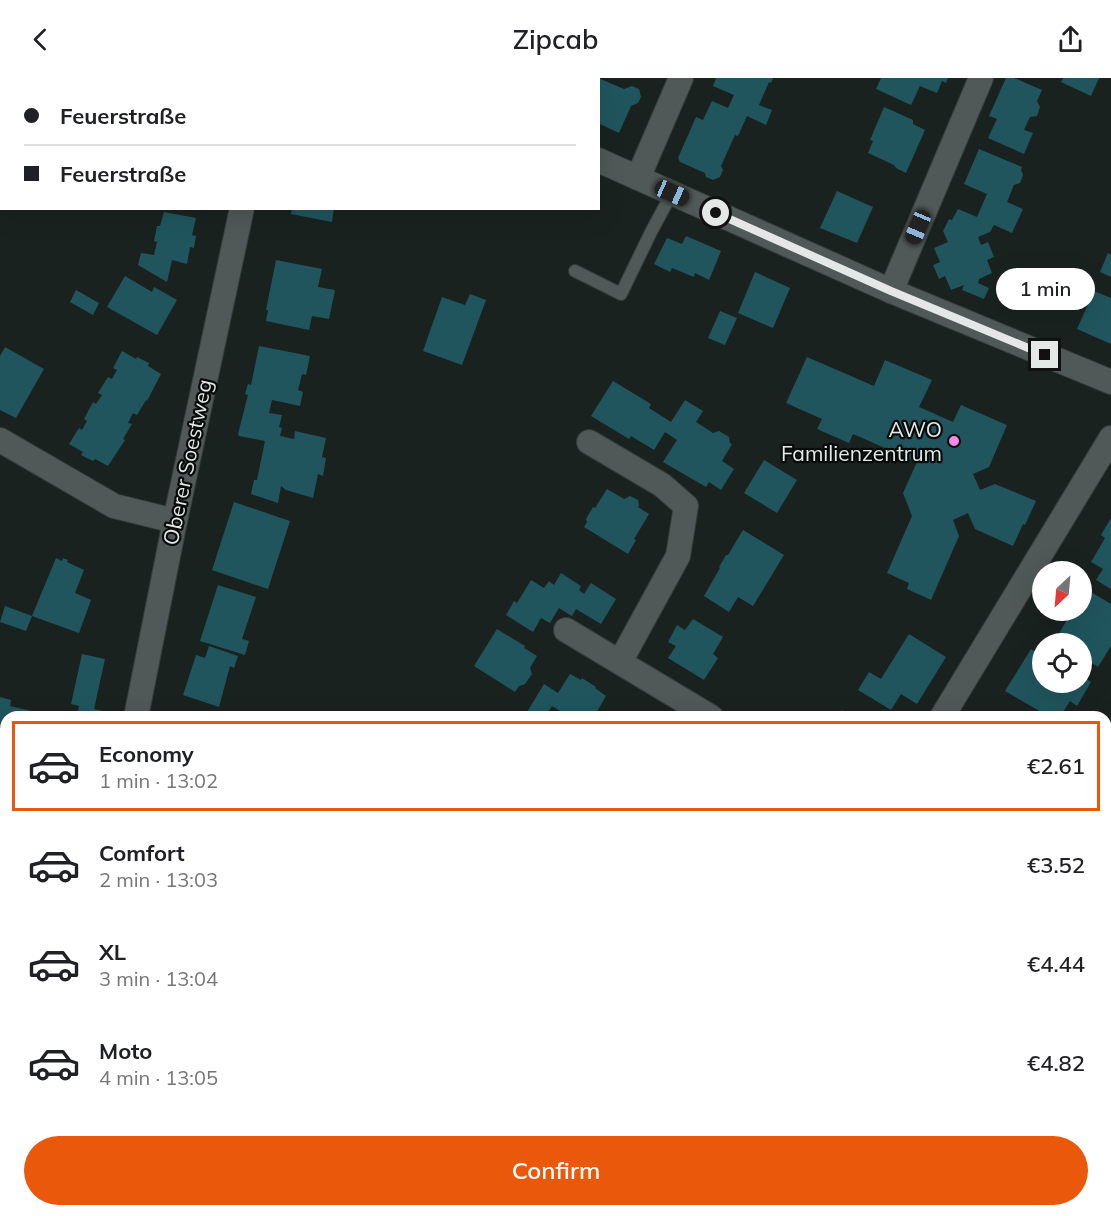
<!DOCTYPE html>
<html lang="en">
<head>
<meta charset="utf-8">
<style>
  :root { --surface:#fff; --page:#f2f2f2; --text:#202124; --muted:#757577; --line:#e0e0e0; --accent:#ea580c }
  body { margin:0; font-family:Mulish,sans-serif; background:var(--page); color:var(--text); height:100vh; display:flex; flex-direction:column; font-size:22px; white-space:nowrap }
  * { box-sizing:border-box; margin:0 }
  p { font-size:20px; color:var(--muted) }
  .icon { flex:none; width:33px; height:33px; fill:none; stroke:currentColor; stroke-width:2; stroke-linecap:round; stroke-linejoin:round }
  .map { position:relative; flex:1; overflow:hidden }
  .sheet { position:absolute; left:0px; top:633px; width:1112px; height:506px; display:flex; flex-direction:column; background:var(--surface); border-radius:18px 18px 0 0; box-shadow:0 6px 24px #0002 }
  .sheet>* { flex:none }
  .guide { position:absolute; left:0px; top:0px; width:600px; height:132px; box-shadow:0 6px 24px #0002; display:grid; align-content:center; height:132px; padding:0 24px; background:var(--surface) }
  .needle { width:39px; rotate:206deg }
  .fabs { position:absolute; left:1032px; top:483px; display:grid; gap:12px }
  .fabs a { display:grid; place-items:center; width:60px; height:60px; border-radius:50%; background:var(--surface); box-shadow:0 6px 24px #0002; font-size:30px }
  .end { position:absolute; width:27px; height:27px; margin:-14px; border:8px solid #e3e8e7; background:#111; box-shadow:0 0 0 3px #111 }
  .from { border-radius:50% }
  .bubble { position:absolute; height:42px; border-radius:21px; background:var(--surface); box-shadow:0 6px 24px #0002; font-size:20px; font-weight:600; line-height:42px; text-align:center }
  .car { position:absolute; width:18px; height:36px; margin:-18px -9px; border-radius:8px; box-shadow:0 0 4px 2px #0007; background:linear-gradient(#222 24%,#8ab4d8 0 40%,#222 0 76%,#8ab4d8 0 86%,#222 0) }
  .guide b { display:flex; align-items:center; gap:21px; height:57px; font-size:22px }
  .guide b+b { border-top:2px solid var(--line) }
  .guide i { width:15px; height:15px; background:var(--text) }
  ul { padding:10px 0 0; list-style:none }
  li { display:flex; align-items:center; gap:18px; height:90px; margin:0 12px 9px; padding:0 12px; border:3px solid transparent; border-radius:0px }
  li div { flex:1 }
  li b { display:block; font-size:22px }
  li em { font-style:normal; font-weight:600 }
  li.current { border-color:var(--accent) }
  li>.icon { width:54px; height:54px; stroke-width:1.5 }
  .action { display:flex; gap:12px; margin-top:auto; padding:12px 24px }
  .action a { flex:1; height:69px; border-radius:36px; background:var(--accent); color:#fff; font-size:24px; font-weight:600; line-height:69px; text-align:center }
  header { display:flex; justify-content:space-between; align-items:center; height:78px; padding:0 24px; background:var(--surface); font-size:27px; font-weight:600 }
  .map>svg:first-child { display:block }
  .green { fill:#3d440d }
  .building { fill:#20555d }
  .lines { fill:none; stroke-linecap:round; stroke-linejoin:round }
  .service-casing { stroke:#363c3b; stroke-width:14 }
  .minor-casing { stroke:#363c3b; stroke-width:26 }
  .tertiary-casing { stroke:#363c3b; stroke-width:33 }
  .path { stroke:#6f7674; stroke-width:4; stroke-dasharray:3 3; stroke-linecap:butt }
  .service { stroke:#505957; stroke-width:12 }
  .minor { stroke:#505957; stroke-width:24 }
  .tertiary { stroke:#505957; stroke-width:32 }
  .route { stroke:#e3e8e7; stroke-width:8 }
  .poi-dot { fill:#f987e9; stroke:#070b0a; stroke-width:2 }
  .labels { text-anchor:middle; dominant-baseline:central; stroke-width:4.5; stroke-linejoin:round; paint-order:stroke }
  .poi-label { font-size:21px; fill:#e3e8e7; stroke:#070b0a; text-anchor:end }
  .street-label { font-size:21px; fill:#e3e8e7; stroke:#070b0a }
</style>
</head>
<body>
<header><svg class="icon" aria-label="back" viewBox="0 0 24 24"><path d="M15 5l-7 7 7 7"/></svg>Zipcab<svg class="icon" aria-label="share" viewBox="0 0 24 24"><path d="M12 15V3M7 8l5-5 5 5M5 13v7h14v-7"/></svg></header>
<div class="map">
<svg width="1111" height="1138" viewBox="0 0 1111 1138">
  <rect width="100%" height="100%" fill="#1a2220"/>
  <g class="green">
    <path d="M0,1066L6,1067V1132L68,1133L67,1138H0Z"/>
    <path d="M527,1133L639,1132V1133L637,1138H538Z"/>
  </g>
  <g class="building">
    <path d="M598,0L624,11L632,8L639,11L641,19L638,25L631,28L619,55L598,45Z"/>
    <path d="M716,0H773L771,5L769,4L759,27L772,32L766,47L747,38L738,58L735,57L721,88L723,92L720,99L713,102L706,99L705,95L680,84L678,80L696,39L703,42L712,23L728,30L734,17L713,8Z"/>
    <path d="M881,0H948L946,5L942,3L937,15L920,8L911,27L876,11Z"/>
    <path d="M1006,0H1014L1042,12L1037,23L1040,29L1037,38L1030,39L1024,52L1033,55L1024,76L988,60L997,41L989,38Z"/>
    <path d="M1063,0H1099L1091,18L1061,4Z"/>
    <path d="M884,29L913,42V46L925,52L906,95L896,90L894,87L868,75L873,63L870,62Z"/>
    <path d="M979,71L1022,89L1021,92L1023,97L1020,105L1014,107L1007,124L1023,131L1012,155L994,147L990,154L978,159L981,167L988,164L994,179L987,182L992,195L979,201L978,205L989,210L984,221L962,212L964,207L951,212L945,198L939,201L933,187L940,184L934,170L948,164L943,153L949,141L952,142L958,131L977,139L987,116L964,106Z"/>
    <path d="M837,113L873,129L857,165L820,150Z"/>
    <path d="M292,130H334L332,144L291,136Z"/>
    <path d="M164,134L196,140L192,157L196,158L194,170L190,169L187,186L172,182L167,204L138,187L141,175L154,177L157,164L154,163L157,148H160Z"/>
    <path d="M686,158L721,173L709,202L695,195L694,199L672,190L670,194L654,186L667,160L682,166Z"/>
    <path d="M1108,175L1111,177V199L1100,194Z"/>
    <path d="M276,182L322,191L318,209L335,212L329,241L312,238L309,252L266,243L268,232H266Z"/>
    <path d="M755,194L790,210L773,250L738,235Z"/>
    <path d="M125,198L152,214L154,209L177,222L157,257L107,229Z"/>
    <path d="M1012,208L1024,214L1019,226L1007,221Z"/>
    <path d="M76,212L99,225L93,237L70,224Z"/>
    <path d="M1094,213L1111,220V266L1077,251Z"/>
    <path d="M470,216L486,222L462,287L423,273L442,219L465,227Z"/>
    <path d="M720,233L737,240L725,267L708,260Z"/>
    <path d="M259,268L310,278L306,297L302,296L298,312L303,314L300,328L272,322L269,335L282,337L279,349L282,350L280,358L294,361L295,353L326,360L322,379L326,380L323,398L318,396L313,420L286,412L281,408L278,425L251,416L254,402H257L265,363L239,358L238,356L248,317L245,316L248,306L251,307Z"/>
    <path d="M5,269L44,291L16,340L0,332V278Z"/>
    <path d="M122,273L136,281L137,279L149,285L148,288L161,296L147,323L146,322L137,337L133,335L128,345L132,346L123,361L125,362L108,388L95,381L93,383L81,377L83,374L69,366L79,350L82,352L87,343L84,341L93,324L96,326L102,317L98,315L108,299L112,301L117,292L113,290Z"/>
    <path d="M807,279L874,308L885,282L932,302L919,329L953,344L961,327L1007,347L989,389L973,396L980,412L995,406L1036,423L1025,447L1023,446L1013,468L975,451L968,435L953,442L959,458L931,522L907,511L909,505L887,495L912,438L903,415L917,384L853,356L849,365L817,351L822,341L786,325Z"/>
    <path d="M613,303L651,326L649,330L671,344L685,322L703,333L696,344L713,355L719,353L729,359L730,365L732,366L722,383L734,391L721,412L709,404L706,409L663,384L677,362L665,354L654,372L631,358L629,361L591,338Z"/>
    <path d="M764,382L797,402L777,435L744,415Z"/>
    <path d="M607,411L624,421L630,418L638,422L639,427L638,429L649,436L634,461L636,462L628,476L584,449L587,444L586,441L593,429L595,430Z"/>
    <path d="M234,424L290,443L268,511L212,492Z"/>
    <path d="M1111,440V511L1096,502L1103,491L1091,484L1105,460L1101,457Z"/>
    <path d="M743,452L784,477L753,528L738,519L729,534L704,518L720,490L719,489L726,477H728Z"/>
    <path d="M56,480L62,483L63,480L68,482L67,484L84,492L75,515L91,522L79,555L32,538Z"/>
    <path d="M561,495L581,508L579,512L584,516L591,505L616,521L601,546L576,531L572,538L559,530L550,545L541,540L533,554L506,537L514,523L517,525L531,502L544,510L549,503L554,507Z"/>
    <path d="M218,507L256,519L242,561L249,563L245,577L200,563Z"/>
    <path d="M1086,511L1111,526V568L1098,589L1082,579V566H1060L1055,562L1073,532H1082V518Z"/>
    <path d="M5,528L32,538L26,553L0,544Z"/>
    <path d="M693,541L723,559L713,576L718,580L704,602L668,580L676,568L668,564L677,547L685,552Z"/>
    <path d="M497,551L525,568L524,570L537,578L530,590L532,596L525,606L519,608L515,614L474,588Z"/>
    <path d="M909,556L946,579L917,626L901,616L891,632L858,612L869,594L881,601Z"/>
    <path d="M209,568L238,578L234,590L230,588L219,629L183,617L196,577L205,580Z"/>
    <path d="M1031,571L1042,578V604H1082V598L1091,604L1077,628L1070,623L1060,639H1038L1041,634L1005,613Z"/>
    <path d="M82,576L105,581L94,631L103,633L102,639H77L79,628L71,626Z"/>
    <path d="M570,596L581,602L582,600L596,609L595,610L606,618L594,639H570L552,628L545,639H524L544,606L558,615Z"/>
    <path d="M0,619L11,622L10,628L57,639H6V675L0,673L1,666L0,665Z"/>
    <path d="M842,632L854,639H838Z"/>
    <path d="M1017,633L1027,639H1013Z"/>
    <path d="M0,773L6,775V814L0,811Z"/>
    <path d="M1,880H6V912H0Z"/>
    <path d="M0,932L6,933V955H5L2,1006H0Z"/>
    <path d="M1108,1030L1111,1032V1093L1106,1090V1033Z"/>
    <path d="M222,1132H254L251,1138H233Z"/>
    <path d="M712,1132H733L732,1134L737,1138H707Z"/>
    <path d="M902,1132H991L998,1138H910Z"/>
  </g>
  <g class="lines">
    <defs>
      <g id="service">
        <path d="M575,193L621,216L651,154L672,115"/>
        <path d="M170,1132L181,1138"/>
        <path d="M282,1138L286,1132"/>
      </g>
      <g id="minor">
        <path d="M418,0L421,2"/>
        <path d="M269,2V0"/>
        <path d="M598,82L891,213L1111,304"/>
        <path d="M638,100L681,0"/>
        <path d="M891,213L981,0"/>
        <path d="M0,362L114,428L175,443"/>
        <path d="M589,364L662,407L686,428L678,478L620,584"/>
        <path d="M566,552L711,639"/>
        <path d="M136,639L175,443L242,130"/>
        <path d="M942,639L1111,360"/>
        <path d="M1106,994L1111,985"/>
        <path d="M87,1138V1132"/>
        <path d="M654,1138L657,1132"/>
      </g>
      <g id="tertiary">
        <path d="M0,722L6,724"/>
        <path d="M817,1132L824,1138"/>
      </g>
    </defs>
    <use href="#service" class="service-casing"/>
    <use href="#minor" class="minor-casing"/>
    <use href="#tertiary" class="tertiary-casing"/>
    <path class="path" d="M1106,905L1111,909"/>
    <use href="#service" class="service"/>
    <use href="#minor" class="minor"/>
    <use href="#tertiary" class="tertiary"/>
  </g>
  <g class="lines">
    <path class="route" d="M716,135L891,213L1045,277"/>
  </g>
  <circle class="poi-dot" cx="954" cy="363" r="6"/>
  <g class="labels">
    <g class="poi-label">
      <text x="942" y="351">AWO<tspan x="942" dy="24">Familienzentrum</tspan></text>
    </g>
    <g class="street-label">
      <text transform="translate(187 384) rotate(-78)">Oberer Soestweg</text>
    </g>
  </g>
</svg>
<div class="fabs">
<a><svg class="needle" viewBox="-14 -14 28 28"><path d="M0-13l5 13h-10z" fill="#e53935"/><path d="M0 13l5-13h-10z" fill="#757577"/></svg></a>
<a><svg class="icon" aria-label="locate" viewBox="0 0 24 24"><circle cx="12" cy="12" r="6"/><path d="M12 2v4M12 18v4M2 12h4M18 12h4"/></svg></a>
</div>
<i class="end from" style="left:716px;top:135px"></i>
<i class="end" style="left:1045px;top:277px"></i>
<div class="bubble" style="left:996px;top:190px;width:99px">1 min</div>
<i class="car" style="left:672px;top:115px;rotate:114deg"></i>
<i class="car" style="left:918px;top:149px;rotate:203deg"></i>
<div class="guide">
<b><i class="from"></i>Feuerstraße</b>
<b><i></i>Feuerstraße</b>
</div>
<section class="sheet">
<ul>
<li class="current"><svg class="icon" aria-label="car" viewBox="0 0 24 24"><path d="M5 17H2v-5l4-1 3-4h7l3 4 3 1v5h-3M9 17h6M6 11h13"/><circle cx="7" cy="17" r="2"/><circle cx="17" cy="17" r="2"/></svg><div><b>Economy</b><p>1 min · 13:02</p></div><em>€2.61</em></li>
<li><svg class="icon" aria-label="car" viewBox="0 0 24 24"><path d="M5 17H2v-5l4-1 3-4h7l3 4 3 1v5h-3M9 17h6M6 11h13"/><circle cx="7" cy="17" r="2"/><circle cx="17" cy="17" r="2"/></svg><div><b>Comfort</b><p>2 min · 13:03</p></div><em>€3.52</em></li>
<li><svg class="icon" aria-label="car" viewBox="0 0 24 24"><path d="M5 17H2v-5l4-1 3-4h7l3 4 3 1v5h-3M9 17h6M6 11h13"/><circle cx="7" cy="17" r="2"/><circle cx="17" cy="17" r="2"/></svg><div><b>XL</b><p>3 min · 13:04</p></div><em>€4.44</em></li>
<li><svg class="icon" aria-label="car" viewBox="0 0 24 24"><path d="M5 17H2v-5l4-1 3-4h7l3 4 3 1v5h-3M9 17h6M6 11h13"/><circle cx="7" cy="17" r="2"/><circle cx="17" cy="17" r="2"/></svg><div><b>Moto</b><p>4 min · 13:05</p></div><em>€4.82</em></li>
</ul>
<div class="action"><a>Confirm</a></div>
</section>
</div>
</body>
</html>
